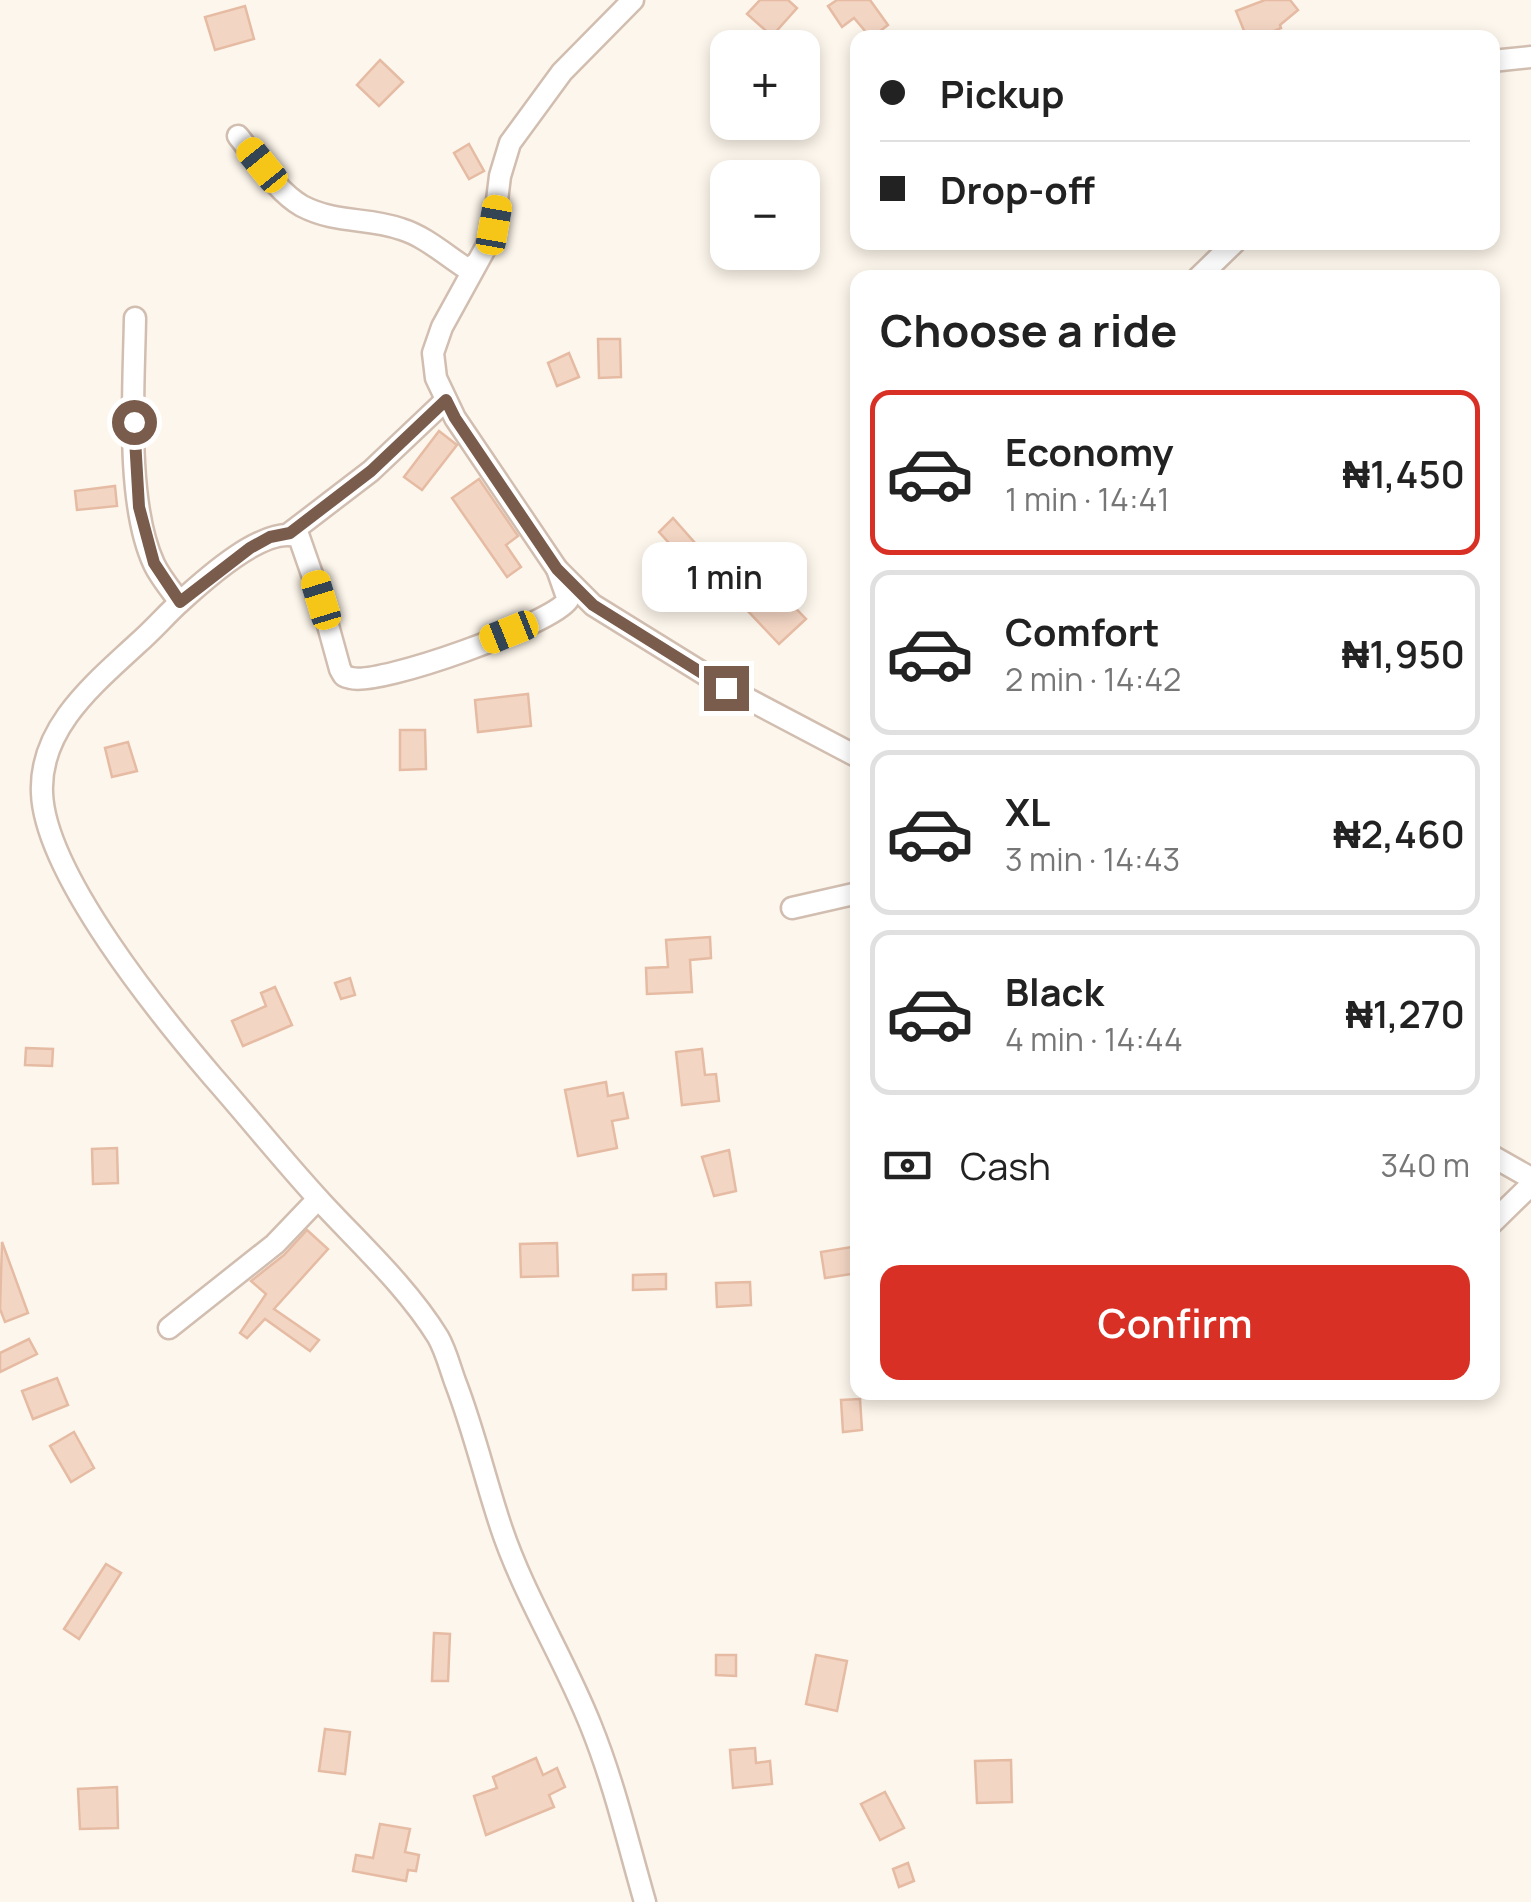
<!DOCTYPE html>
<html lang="en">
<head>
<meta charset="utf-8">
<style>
  :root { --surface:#fff; --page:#f2f2f2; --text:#222; --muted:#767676; --line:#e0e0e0; --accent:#d93025 }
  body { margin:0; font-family:Manrope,sans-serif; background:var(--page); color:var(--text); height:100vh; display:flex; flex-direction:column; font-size:38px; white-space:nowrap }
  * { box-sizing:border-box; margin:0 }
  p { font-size:32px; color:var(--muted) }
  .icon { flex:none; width:55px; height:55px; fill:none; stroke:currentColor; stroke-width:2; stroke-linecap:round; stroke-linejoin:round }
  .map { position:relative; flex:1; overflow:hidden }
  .drawer { position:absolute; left:850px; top:270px; width:650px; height:1130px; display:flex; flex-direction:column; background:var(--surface); border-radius:20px; box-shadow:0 5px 15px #0003 }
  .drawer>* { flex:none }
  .banner { position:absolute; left:850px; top:30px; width:650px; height:220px; border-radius:20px; box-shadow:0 5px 15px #0003; display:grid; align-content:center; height:220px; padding:0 30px; background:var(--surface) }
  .controls { position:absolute; left:710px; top:30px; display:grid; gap:20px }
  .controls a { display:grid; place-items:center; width:110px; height:110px; border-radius:20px; background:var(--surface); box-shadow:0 5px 15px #0003; font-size:50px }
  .end { position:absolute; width:45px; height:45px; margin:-22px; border:12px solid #7a5c4d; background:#fff; box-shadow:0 0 0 5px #fff }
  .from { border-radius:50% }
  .bubble { position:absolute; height:70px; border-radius:20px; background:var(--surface); box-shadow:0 5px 15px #0003; font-size:32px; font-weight:600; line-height:70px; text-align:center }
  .car { position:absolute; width:30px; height:60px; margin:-30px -15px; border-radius:12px; box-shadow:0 0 8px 2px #0007; background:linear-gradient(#f5c518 24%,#345 0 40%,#f5c518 0 76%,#345 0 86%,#f5c518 0) }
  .banner b { display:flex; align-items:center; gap:35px; height:95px; font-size:38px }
  .banner b+b { border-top:2px solid var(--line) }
  .banner i { width:25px; height:25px; background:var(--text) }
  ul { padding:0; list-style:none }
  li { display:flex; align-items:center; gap:30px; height:165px; margin:0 20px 15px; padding:0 10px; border:5px solid var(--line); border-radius:20px }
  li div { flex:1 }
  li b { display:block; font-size:38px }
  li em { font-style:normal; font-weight:600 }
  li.current { border-color:var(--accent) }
  li>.icon { width:90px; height:90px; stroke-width:1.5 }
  h2 { padding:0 30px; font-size:45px; line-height:120px }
  .pay { display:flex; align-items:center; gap:25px; height:110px; padding:0 30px; font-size:38px }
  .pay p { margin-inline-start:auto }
  .primary-button { display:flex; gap:20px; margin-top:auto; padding:20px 30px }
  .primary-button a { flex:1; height:115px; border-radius:20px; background:var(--accent); color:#fff; font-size:40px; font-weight:600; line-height:115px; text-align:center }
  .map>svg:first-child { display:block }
  .building { fill:#f3d5c3; stroke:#e6bba3; stroke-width:2.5 }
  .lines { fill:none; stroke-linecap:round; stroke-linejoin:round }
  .minor-casing { stroke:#d1beb0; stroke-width:25 }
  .minor { stroke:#fff; stroke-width:20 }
  .route { stroke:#7a5c4d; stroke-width:12 }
</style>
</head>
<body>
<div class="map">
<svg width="1531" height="1902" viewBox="0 0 1531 1902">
  <rect width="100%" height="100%" fill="#fdf6ec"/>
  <g class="building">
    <path d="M760,0H788L797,8L772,36L747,14Z"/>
    <path d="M837,0H870L888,25L871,38L854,18L842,27L828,6Z"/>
    <path d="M1265,0H1290L1298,10L1280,25L1281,28L1258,38H1247L1236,11Z"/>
    <path d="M245,6L254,39L215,50L205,17Z"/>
    <path d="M380,60L403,82L379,106L357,85Z"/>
    <path d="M469,144L484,171L469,179L454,153Z"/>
    <path d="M598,339H620L621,377L599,378Z"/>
    <path d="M569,353L579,377L557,386L548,363Z"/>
    <path d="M439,431L457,445L422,490L404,477Z"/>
    <path d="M479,479L518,536L506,545L521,567L507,577L452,498Z"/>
    <path d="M115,486L117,506L77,510L75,491Z"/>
    <path d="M673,518L695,543L681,556L659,532Z"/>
    <path d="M772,584L806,619L779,644L746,609Z"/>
    <path d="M528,694L531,726L478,732L475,700Z"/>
    <path d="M400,730H425L426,769L400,770Z"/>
    <path d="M128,742L137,771L112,777L105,748Z"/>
    <path d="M710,937L711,958L690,960L692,992L647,994L646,968L668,967L666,940Z"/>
    <path d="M350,978L355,995L341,999L335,983Z"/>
    <path d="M275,987L292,1025L243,1046L232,1021L266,1006L261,993Z"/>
    <path d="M26,1048L53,1049L52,1066L25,1065Z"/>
    <path d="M702,1049L705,1075L716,1074L719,1101L682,1105L676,1052Z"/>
    <path d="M606,1082L608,1096L623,1093L628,1118L612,1121L617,1148L578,1156L565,1090Z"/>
    <path d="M117,1148L118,1183L93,1184L92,1149Z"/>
    <path d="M729,1150L736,1191L714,1196L702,1157Z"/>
    <path d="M307,1230L328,1249L274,1309L319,1340L310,1351L265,1319L247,1338L240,1333L266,1294L251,1281L284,1255Z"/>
    <path d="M2,1242L28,1313L5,1322L0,1309Z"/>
    <path d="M557,1243L558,1276L521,1277L520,1244Z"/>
    <path d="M858,1246V1273L825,1278L821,1252Z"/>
    <path d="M666,1274V1289L633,1290V1275Z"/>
    <path d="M750,1282L751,1305L717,1307L716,1283Z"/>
    <path d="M29,1339L37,1354L0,1372V1353Z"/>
    <path d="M57,1378L68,1405L33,1419L22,1391Z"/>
    <path d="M860,1399L862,1430L843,1432L841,1400Z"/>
    <path d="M74,1432L94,1468L71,1482L50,1446Z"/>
    <path d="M106,1564L121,1573L79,1639L64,1629Z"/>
    <path d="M434,1633L450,1634L448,1681H432Z"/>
    <path d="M716,1655H736V1676L716,1675Z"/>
    <path d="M816,1655L847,1661L837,1711L806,1704Z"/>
    <path d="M325,1729L350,1732L345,1774L319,1771Z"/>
    <path d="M755,1748L756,1763L770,1761L772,1784L733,1788L730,1750Z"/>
    <path d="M536,1758L543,1775L557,1768L565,1787L549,1795L554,1807L486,1835L474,1796L497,1788L493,1777Z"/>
    <path d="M1011,1760L1012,1802L977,1803L975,1761Z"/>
    <path d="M117,1787L118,1828L80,1829L78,1789Z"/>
    <path d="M885,1792L904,1828L880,1840L861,1804Z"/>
    <path d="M380,1824L410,1829L405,1852L419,1855L416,1871L408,1870L406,1881L353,1871L356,1855L373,1858Z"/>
    <path d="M908,1863L914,1881L899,1887L893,1869Z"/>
  </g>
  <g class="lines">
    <defs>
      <g id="minor">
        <path d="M633,0L562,72L510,143L500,176L494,225L486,247L442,327L433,353L436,378L455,418L557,569L593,605L727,688L858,757"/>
        <path d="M1492,61L1531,57"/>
        <path d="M238,136C257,159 276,191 302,206C337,224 367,217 401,229C425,236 448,257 469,270L475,264"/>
        <path d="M1198,278L1235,242"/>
        <path d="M135,318C134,387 125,502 154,564C160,577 171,590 180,602"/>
        <path d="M290,533L371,471L446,400"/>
        <path d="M557,569L568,600C552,624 380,686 351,678C342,676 344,676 340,669L321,600L299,537C265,524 204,580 179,603C165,616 152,631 137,644C94,684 39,728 42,793C45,874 160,1015 213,1077C250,1119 285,1163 323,1204C362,1246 407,1287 438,1337C446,1351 450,1368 456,1384C474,1431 485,1479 501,1527C524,1596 564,1658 591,1726C614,1783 628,1843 645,1902"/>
        <path d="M792,908L858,893"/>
        <path d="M1492,1156L1531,1178"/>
        <path d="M1492,1223L1531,1185"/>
        <path d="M169,1328L275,1244L318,1199"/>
      </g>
    </defs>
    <use href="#minor" class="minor-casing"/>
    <use href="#minor" class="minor"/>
  </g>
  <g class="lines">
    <path class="route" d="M134,422L139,507L154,563L180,602L250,548L270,537L290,533L371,471L446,400L455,418L557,569L593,605L726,688"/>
  </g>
</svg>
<div class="controls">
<a>+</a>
<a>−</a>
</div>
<i class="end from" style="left:134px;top:422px"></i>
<i class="end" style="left:726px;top:688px"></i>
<div class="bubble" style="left:642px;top:542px;width:165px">1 min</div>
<i class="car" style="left:262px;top:165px;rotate:321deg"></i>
<i class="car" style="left:494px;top:225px;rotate:10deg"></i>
<i class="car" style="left:321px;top:600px;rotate:343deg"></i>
<i class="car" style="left:509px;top:632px;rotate:248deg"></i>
<div class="banner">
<b><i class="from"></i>Pickup</b>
<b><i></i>Drop-off</b>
</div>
<section class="drawer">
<h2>Choose a ride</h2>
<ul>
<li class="current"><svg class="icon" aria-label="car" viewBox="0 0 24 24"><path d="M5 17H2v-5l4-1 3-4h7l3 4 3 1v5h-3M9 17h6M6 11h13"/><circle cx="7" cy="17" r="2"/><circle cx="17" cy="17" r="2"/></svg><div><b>Economy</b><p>1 min · 14:41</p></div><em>₦1,450</em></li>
<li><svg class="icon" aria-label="car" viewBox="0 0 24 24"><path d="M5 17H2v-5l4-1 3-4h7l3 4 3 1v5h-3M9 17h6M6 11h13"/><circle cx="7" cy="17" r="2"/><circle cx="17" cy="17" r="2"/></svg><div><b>Comfort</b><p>2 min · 14:42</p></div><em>₦1,950</em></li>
<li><svg class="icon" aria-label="car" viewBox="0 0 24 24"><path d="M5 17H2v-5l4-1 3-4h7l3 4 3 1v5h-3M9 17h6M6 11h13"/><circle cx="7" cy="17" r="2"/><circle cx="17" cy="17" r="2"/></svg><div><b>XL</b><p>3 min · 14:43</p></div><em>₦2,460</em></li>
<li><svg class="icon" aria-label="car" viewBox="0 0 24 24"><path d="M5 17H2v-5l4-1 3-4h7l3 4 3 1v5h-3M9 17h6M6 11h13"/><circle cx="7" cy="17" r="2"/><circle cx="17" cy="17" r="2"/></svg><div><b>Black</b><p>4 min · 14:44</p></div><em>₦1,270</em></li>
</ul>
<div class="pay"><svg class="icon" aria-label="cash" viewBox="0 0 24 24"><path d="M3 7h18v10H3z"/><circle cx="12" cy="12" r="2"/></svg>Cash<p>340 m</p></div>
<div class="primary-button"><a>Confirm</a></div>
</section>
</div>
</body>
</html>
